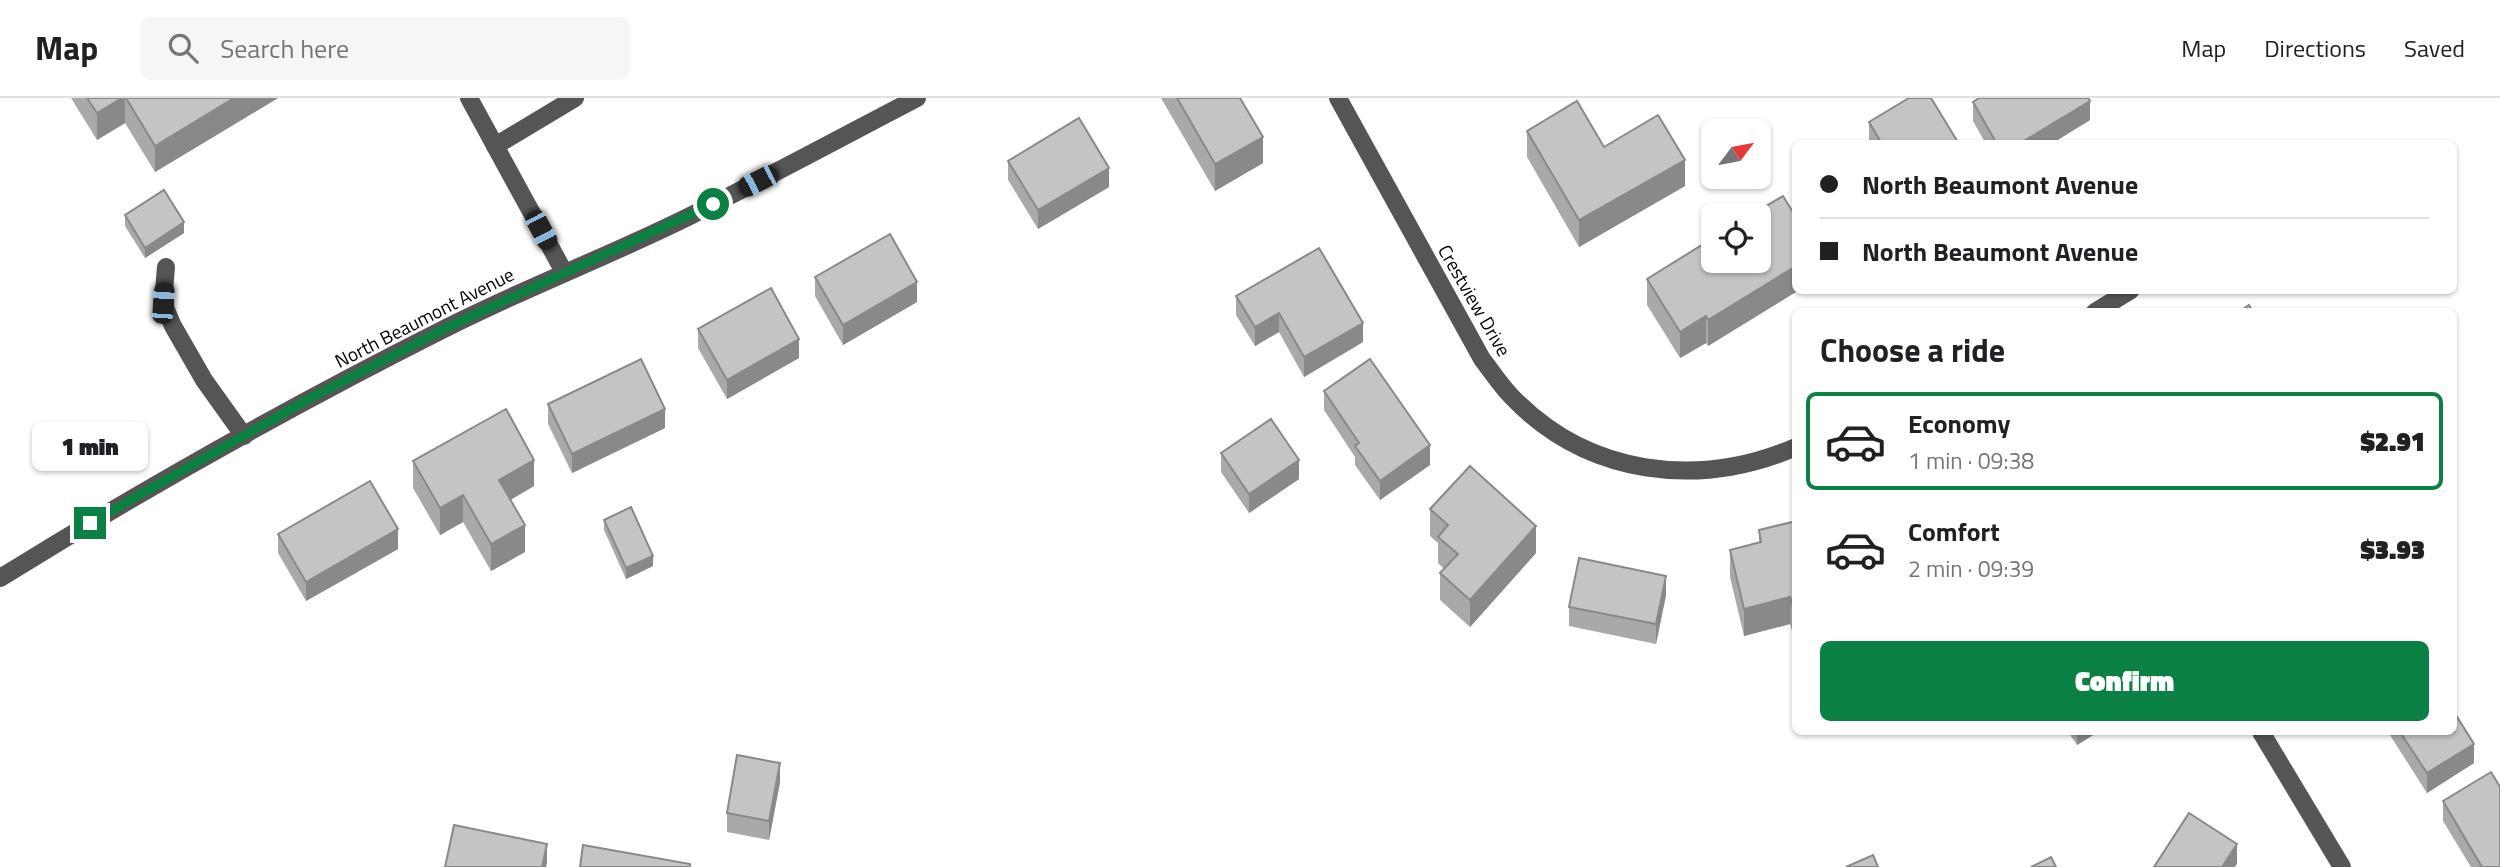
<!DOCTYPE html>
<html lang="en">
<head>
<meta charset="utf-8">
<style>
  :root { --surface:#fff; --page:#f6f6f6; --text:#202124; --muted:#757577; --line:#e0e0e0; --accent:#0b8043 }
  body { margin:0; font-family:"Titillium Web",sans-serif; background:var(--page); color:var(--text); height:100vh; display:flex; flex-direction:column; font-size:26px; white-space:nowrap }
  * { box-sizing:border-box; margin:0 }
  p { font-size:23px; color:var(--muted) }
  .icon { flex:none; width:38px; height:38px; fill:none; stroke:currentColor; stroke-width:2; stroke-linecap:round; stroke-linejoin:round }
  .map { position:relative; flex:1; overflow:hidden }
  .panel { position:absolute; left:1792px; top:210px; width:665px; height:427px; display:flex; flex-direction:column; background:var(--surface); border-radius:10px; box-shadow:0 2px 5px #0004 }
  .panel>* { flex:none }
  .top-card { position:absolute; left:1792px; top:42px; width:665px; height:154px; border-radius:10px; box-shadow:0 2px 5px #0004; display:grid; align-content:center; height:154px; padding:0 28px; background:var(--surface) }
  .needle { width:46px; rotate:58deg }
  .tools { position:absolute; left:1701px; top:21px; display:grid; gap:14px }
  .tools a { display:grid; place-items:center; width:70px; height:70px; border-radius:10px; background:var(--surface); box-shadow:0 2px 5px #0004; font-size:35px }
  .end { position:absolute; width:32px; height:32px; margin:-16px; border:9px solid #0b8043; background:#fff; box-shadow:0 0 0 4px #fff }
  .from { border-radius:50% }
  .bubble { position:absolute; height:49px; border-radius:10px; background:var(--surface); box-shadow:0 2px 5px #0004; font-size:23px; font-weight:800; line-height:49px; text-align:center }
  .car { position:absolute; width:21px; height:42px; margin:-21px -10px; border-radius:9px; box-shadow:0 0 5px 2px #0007; background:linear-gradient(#222 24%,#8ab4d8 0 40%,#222 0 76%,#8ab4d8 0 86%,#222 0) }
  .top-card b { display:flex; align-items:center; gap:24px; height:66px; font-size:26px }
  .top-card b+b { border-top:2px solid var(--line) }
  .top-card i { width:18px; height:18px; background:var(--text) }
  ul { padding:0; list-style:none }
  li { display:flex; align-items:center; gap:21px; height:98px; margin:0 14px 10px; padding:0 14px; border:4px solid transparent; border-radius:10px }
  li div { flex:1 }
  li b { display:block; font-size:26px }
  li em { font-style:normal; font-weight:800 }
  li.current { border-color:var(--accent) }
  li>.icon { width:63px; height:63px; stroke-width:1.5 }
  h2 { padding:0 28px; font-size:32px; line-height:84px }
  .button { display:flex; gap:14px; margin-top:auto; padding:14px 28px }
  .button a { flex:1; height:80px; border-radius:10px; background:var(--accent); color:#fff; font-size:28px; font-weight:800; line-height:80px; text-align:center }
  header { display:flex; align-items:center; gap:42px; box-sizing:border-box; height:98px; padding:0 35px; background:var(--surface); border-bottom:2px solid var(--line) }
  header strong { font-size:33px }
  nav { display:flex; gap:38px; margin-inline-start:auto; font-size:24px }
  .search { width:490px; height:63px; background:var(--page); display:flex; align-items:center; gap:18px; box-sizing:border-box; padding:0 24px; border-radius:10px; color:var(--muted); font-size:26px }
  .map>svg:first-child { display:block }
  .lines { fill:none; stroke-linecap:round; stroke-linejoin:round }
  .minor { stroke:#555; stroke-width:18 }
  .wall { fill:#a9a9a9 }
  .shaded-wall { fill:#898989 }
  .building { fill:#c4c4c4; stroke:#898989; stroke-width:2 }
  .route { stroke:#0b8043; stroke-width:9 }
  .labels { text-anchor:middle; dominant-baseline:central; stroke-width:5; stroke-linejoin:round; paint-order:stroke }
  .street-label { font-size:19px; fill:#000; stroke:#fff }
</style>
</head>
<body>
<header>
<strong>Map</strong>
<div class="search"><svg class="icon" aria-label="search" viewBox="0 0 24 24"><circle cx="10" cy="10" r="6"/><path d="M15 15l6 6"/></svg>Search here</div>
<nav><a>Map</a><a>Directions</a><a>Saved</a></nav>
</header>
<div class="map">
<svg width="2500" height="769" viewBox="0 0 2500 769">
  <rect width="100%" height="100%" fill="#fff"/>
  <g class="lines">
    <g class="minor">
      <path d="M469,0L564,174"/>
      <path d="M1338,0L1482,261C1492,274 1501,288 1512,299C1588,378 1698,391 1796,349"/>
      <path d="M495,48L575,0"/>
      <path d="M166,169L163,205L173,228L204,282L244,338"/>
      <path d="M2095,214L2131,192"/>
      <path d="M0,480C144,391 291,308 442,232C524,190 610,158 692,117C768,79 842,39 917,0"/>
      <path d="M2261,634L2342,769"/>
    </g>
  </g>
  <g class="wall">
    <path d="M71,0H278L155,74L125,25L97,42Z"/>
    <path d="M1161,0H1240L1263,65L1215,93Z"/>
    <path d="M1973,4L2090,22L2051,46H1986L1973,23Z"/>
    <path d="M1869,24L1959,46H1869Z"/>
    <path d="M1527,33L1604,49L1685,88L1579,149L1527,59Z"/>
    <path d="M1008,63L1109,89L1038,131L1008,82Z"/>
    <path d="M125,117L184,135L145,160L125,128Z"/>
    <path d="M815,179L917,204L843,247L815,198Z"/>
    <path d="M1647,181L1796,192H1799L1708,248L1706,245L1680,260L1647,207Z"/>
    <path d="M1236,198L1363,244L1304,279L1279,234L1255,248L1236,217Z"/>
    <path d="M698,231L799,260L727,301L698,250Z"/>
    <path d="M1324,293L1430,367L1380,402L1355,367V359L1324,312Z"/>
    <path d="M548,306L665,330L572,375L548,326Z"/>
    <path d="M1221,355L1299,381L1249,415L1221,374Z"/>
    <path d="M413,363L534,388L511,402L525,454L491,473L463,424L440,437L413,390Z"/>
    <path d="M1430,411L1536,455L1470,529L1440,502V475L1444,471L1438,465V445L1430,438Z"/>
    <path d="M604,422L653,468L626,481L604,432Z"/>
    <path d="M1796,423V547L1790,526L1744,538L1730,479V452L1759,445V432Z"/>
    <path d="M278,436L398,451L306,503L278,455Z"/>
    <path d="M1666,497L1656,546L1569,528V509Z"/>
    <path d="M2068,634H2098L2077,647Z"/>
    <path d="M2388,634H2454L2474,665L2427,695Z"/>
    <path d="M780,684L769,742L727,734V715Z"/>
    <path d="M2443,703L2500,769H2471L2443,723Z"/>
  </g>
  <g class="shaded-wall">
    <path d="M122,0H125V25L97,42V15Z"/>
    <path d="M234,0H278L155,74V48Z"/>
    <path d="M2090,3V22L2051,46H2019Z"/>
    <path d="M1263,39V65L1215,93V66Z"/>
    <path d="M1685,62V88L1579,149V122Z"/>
    <path d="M1109,70V89L1038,131V112Z"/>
    <path d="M184,124V135L145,160V150Z"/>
    <path d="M1796,168V192H1799L1708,248V222Z"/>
    <path d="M917,184V204L843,247V227Z"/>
    <path d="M1279,215V234L1255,248V229Z"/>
    <path d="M1706,218V245L1680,260V234Z"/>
    <path d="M1363,225V244L1304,279V259Z"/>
    <path d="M799,241V260L727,301V282Z"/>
    <path d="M665,311V330L572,375V356Z"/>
    <path d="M1430,347V367L1380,402V383Z"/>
    <path d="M534,362V388L499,408V382Z"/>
    <path d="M1299,362V381L1249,415V396Z"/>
    <path d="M463,397V424L440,437V410Z"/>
    <path d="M525,427V454L491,473V446Z"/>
    <path d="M1536,428V455L1470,529V502Z"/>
    <path d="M398,431V451L306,503V484Z"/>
    <path d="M653,458V468L626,481V470Z"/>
    <path d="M1666,478V497L1656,546V526Z"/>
    <path d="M1790,499V526L1744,538V511Z"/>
    <path d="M2077,634H2098L2077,647Z"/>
    <path d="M2474,646V665L2427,695V675Z"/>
    <path d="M780,665V684L769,742V723Z"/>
    <path d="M547,746V765L546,769H542Z"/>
    <path d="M2237,746V766L2235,769H2222Z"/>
  </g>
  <g class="building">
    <path d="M87,0H122L97,15Z"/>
    <path d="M126,0H234L155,48Z"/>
    <path d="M1177,0H1240L1263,39L1215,66Z"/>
    <path d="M1909,0H1931L1959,46H1882L1869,24Z"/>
    <path d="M1979,0H2088L2090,3L2019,46H1997L1973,4Z"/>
    <path d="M1577,3L1604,49L1658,17L1685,62L1579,122L1527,33Z"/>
    <path d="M1079,20L1109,70L1038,112L1008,63Z"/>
    <path d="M164,92L184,124L145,150L125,117Z"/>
    <path d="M1783,98L1796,119V168L1708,222L1706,218L1680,234L1647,181L1713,140V163H1759V117H1751Z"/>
    <path d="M890,136L917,184L843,227L815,179Z"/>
    <path d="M1319,150L1363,225L1304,259L1279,215L1255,229L1236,198Z"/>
    <path d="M771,190L799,241L727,282L698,231Z"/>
    <path d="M2249,207L2253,214H2239Z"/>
    <path d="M641,261L665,311L572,356L548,306Z"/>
    <path d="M1370,261L1430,347L1380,383L1355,348L1359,345L1324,293Z"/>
    <path d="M506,311L534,362L499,382L525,427L491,446L463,397L440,410L413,363Z"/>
    <path d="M1271,321L1299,362L1249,396L1221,355Z"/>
    <path d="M1470,368L1536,428L1470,502L1440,475L1458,456L1438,439L1448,427L1430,411Z"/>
    <path d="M370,383L398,431L306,484L278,436Z"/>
    <path d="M631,409L653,458L626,470L604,422Z"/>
    <path d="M1796,423V521L1790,499L1744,511L1730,452L1761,444L1759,432Z"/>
    <path d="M1579,460L1666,478L1656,526L1569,509Z"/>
    <path d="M2454,614L2474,646L2427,675L2400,634H2454Z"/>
    <path d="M737,657L780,665L769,723L727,715Z"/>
    <path d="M2491,674L2500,689V769H2482L2443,703Z"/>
    <path d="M2189,715L2237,746L2222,769H2154Z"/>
    <path d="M454,727L547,746L542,769H445Z"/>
    <path d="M583,747L690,766V769H580Z"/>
    <path d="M1873,757L1878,769H1846Z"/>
    <path d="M2051,759L2056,769H2031Z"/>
  </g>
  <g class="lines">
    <path class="route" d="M90,425L307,302L444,231L713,106"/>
  </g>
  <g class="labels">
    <g class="street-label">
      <text transform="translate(1475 202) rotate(60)">Crestview Drive</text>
      <text transform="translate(424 219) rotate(-27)">North Beaumont Avenue</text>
    </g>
  </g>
</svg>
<div class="tools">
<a><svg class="needle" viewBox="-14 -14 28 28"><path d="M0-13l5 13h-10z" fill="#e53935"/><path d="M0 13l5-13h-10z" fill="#757577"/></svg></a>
<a><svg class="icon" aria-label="locate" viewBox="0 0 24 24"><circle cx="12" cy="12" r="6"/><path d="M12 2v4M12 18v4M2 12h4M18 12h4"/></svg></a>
</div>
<i class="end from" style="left:713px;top:106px"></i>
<i class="end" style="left:90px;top:425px"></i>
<div class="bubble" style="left:32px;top:324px;width:116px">1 min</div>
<i class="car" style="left:758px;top:83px;rotate:243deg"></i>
<i class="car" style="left:541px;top:132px;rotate:152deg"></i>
<i class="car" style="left:163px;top:205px;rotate:4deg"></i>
<div class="top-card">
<b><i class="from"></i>North Beaumont Avenue</b>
<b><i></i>North Beaumont Avenue</b>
</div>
<section class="panel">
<h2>Choose a ride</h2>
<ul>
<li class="current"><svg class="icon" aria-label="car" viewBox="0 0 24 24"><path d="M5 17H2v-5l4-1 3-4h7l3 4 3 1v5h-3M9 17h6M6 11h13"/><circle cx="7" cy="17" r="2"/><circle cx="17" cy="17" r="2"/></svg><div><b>Economy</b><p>1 min · 09:38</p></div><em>$2.91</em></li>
<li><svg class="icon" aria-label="car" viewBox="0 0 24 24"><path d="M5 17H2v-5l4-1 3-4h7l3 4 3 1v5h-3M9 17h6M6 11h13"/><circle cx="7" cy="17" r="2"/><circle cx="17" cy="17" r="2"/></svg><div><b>Comfort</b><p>2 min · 09:39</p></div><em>$3.93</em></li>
</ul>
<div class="button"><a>Confirm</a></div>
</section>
</div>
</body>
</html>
